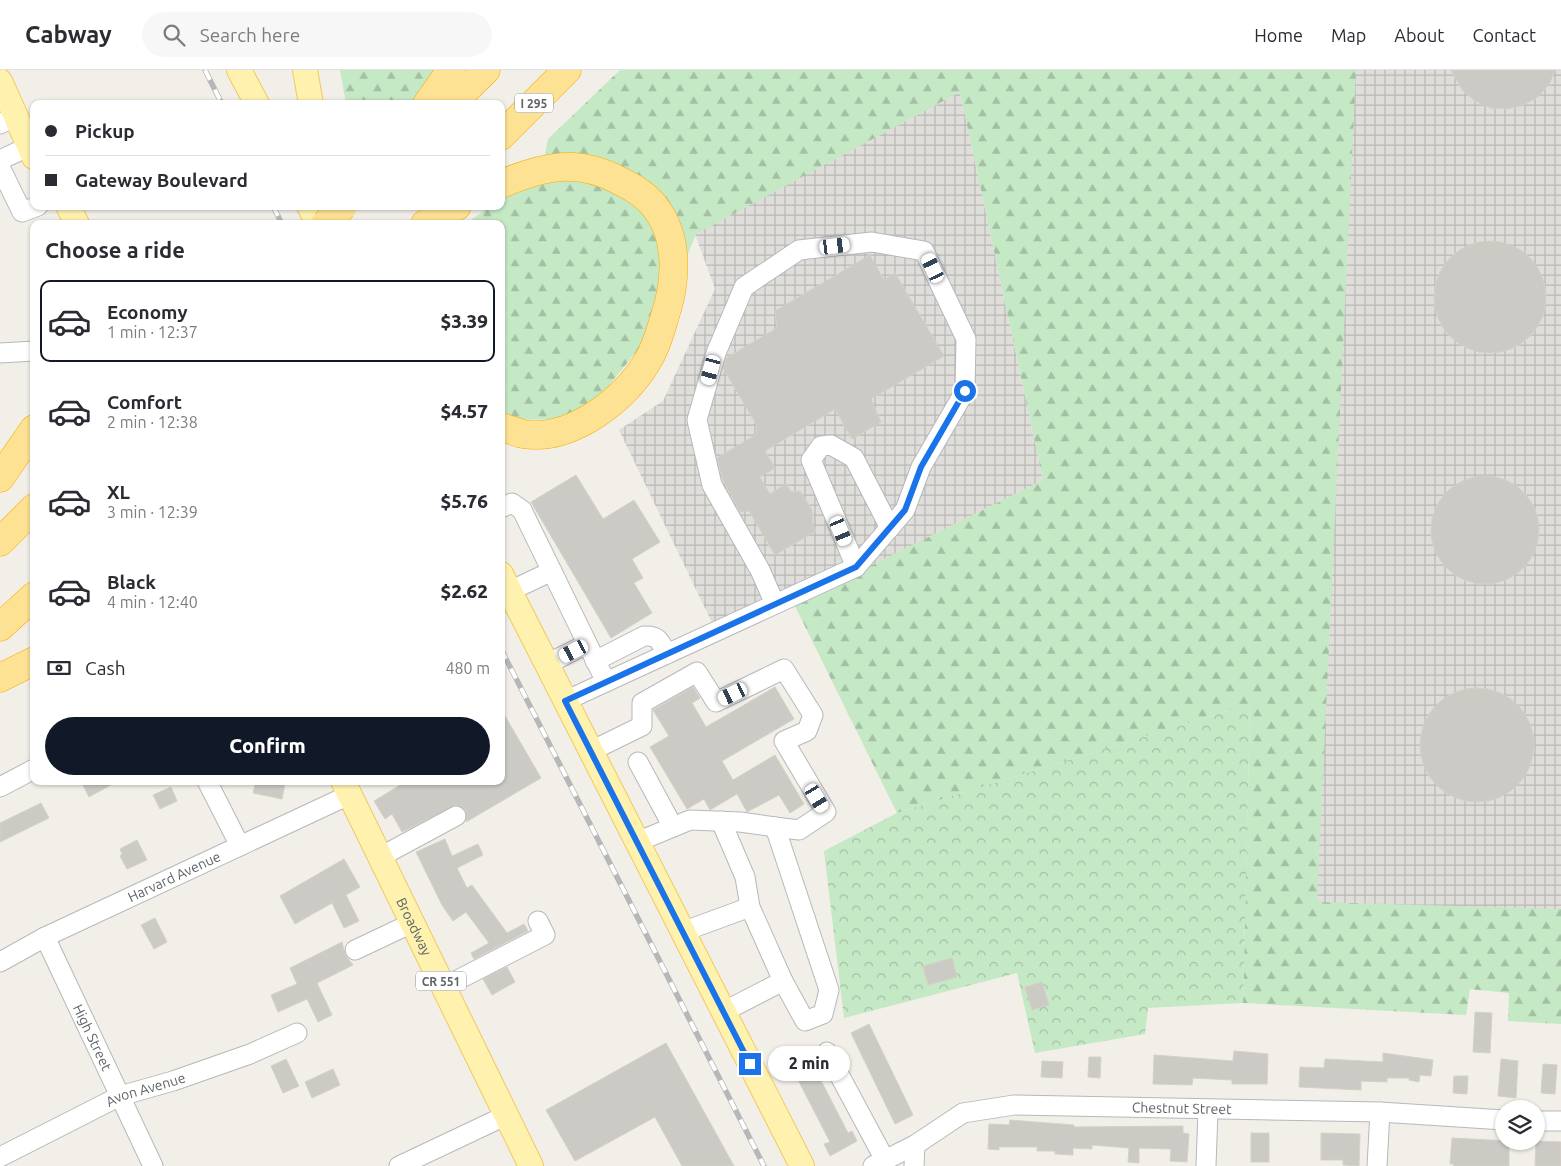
<!DOCTYPE html>
<html lang="en">
<head>
<meta charset="utf-8">
<style>
  :root { --surface:#fff; --page:#f7f7f7; --text:#2b2b33; --muted:#7c7c81; --line:#e1e1e2; --accent:#111827 }
  body { margin:0; font-family:Ubuntu,sans-serif; background:var(--page); color:var(--text); height:100vh; display:flex; flex-direction:column; font-size:19px; white-space:nowrap }
  * { box-sizing:border-box; margin:0 }
  p { font-size:16px; color:var(--muted) }
  .icon { flex:none; width:28px; height:28px; fill:none; stroke:currentColor; stroke-width:2; stroke-linecap:round; stroke-linejoin:round }
  .map { position:relative; flex:1; overflow:hidden }
  .details { position:absolute; left:30px; top:150px; width:475px; height:565px; display:flex; flex-direction:column; background:var(--surface); border-radius:10px; box-shadow:0 1px 4px #0004 }
  .details>* { flex:none }
  .top-card { position:absolute; left:30px; top:30px; width:475px; height:110px; border-radius:10px; box-shadow:0 1px 4px #0004; display:grid; align-content:center; height:110px; padding:0 15px; background:var(--surface) }
  .fabs { position:absolute; left:1495px; top:1030px; display:grid; gap:10px }
  .fabs a { display:grid; place-items:center; width:50px; height:50px; border-radius:50%; background:var(--surface); box-shadow:0 1px 4px #0004; font-size:25px }
  .end { position:absolute; width:22px; height:22px; margin:-11px; border:6px solid #1a73e8; background:#fff; box-shadow:0 0 0 2px #fff }
  .from { border-radius:50% }
  .bubble { position:absolute; height:35px; border-radius:18px; background:var(--surface); box-shadow:0 1px 4px #0004; font-size:16px; font-weight:800; line-height:35px; text-align:center }
  .car { position:absolute; width:15px; height:30px; margin:-15px -8px; border-radius:6px; box-shadow:0 0 4px 1px #0007; background:linear-gradient(#fff 24%,#345 0 40%,#fff 0 76%,#345 0 86%,#fff 0) }
  .top-card b { display:flex; align-items:center; gap:18px; height:48px; font-size:19px }
  .top-card b+b { border-top:1px solid var(--line) }
  .top-card i { width:12px; height:12px; background:var(--text) }
  ul { padding:0; list-style:none }
  li { display:flex; align-items:center; gap:15px; height:82px; margin:0 10px 8px; padding:0 5px; border:2px solid transparent; border-radius:10px }
  li div { flex:1 }
  li b { display:block; font-size:19px }
  li em { font-style:normal; font-weight:800 }
  li.on { border-color:var(--accent) }
  li>.icon { width:45px; height:45px; stroke-width:1.5 }
  h2 { padding:0 15px; font-size:22px; line-height:60px }
  .pay { display:flex; align-items:center; gap:12px; height:55px; padding:0 15px; font-size:19px }
  .pay p { margin-inline-start:auto }
  .primary-button { display:flex; gap:10px; margin-top:auto; padding:10px 15px }
  .primary-button a { flex:1; height:58px; border-radius:30px; background:var(--accent); color:#fff; font-size:20px; font-weight:800; line-height:58px; text-align:center }
  header { display:flex; align-items:center; gap:30px; box-sizing:border-box; height:70px; padding:0 25px; background:var(--surface); border-bottom:1px solid var(--line) }
  header strong { font-size:24px }
  nav { display:flex; gap:28px; margin-inline-start:auto; font-size:18px }
  .search { width:350px; height:45px; background:var(--page); display:flex; align-items:center; gap:12px; box-sizing:border-box; padding:0 18px; border-radius:28px; color:var(--muted); font-size:19px }
  .map>svg:first-child { display:block }
  .industrial { fill:url(#industrial-grid) }
  .forest { fill:url(#forest-firs) }
  .park { fill:url(#park-crowns) }
  .building { fill:#cccac5; stroke:#d6d1c6 }
  .lines { fill:none; stroke-linecap:round; stroke-linejoin:round }
  .minor-casing { stroke:#b5b8bc; stroke-width:21 }
  .major-casing { stroke:#f2c960; stroke-width:26 }
  .highway-casing { stroke:#f9ab00; stroke-width:29 }
  .minor { stroke:#fff; stroke-width:19 }
  .major { stroke:#fff2af; stroke-width:24 }
  .highway { stroke:#fde293; stroke-width:28 }
  .rail-casing { stroke:#b6b7b8; stroke-width:5.5 }
  .rail { stroke:#fff; stroke-width:4; stroke-dasharray:11; stroke-linecap:butt }
  .highway-bridge-casing { stroke:#f9ab00; stroke-width:29; stroke-linecap:butt }
  .highway-bridge { stroke:#fde293; stroke-width:28 }
  .route { stroke:#1a73e8; stroke-width:6 }
  .labels { text-anchor:middle; dominant-baseline:central; stroke-width:4; stroke-linejoin:round; paint-order:stroke }
  .shield { fill:#fff; stroke:#8f9295; stroke-width:1 }
  .shield-label { font-size:12px; font-weight:bold; fill:#5f6368 }
  .street-label { font-size:14px; fill:#5f6368; stroke:#fff }
</style>
</head>
<body>
<header>
<strong>Cabway</strong>
<div class="search"><svg class="icon" aria-label="search" viewBox="0 0 24 24"><circle cx="10" cy="10" r="6"/><path d="M15 15l6 6"/></svg>Search here</div>
<nav><a>Home</a><a>Map</a><a>About</a><a>Contact</a></nav>
</header>
<div class="map">
<svg width="1561" height="1096" viewBox="0 0 1561 1096">
  <defs>
    <pattern id="industrial-grid" width="8" height="8" patternUnits="userSpaceOnUse" patternTransform="scale(1.25)"><rect width="8" height="8" fill="#e0deda"/><path d="M0 4h8M4 0v8" fill="none" stroke="#b9b8b5"/></pattern>
    <pattern id="forest-firs" width="22" height="20" patternUnits="userSpaceOnUse" patternTransform="scale(1.25)"><rect width="22" height="20" fill="#c5e8c5"/><path d="M5 1l3.5 6h-7zM16 11l3.5 6h-7z" fill="#a3c0a4"/></pattern>
    <pattern id="park-crowns" width="20" height="18" patternUnits="userSpaceOnUse" patternTransform="scale(1.25)"><rect width="20" height="18" fill="#c5e8c5"/><path d="M2 6a3 3 0 1 1 6 0M12 15a3 3 0 1 1 6 0" fill="none" stroke="#a3c0a4"/></pattern>
  </defs>
  <rect width="100%" height="100%" fill="#f1efe8"/>
  <g class="industrial">
    <path d="M1325,0H1561V904L1290,896Z"/>
    <path d="M960,22L1043,410L794,534L717,563L619,360L663,331L715,219L695,164Z"/>
  </g>
  <g class="forest">
    <path d="M340,0H443L410,34H346Z"/>
    <path d="M620,0H1356L1317,832L1561,839V954L1508,951L1509,923L1470,919L1466,945L1243,933L1250,634L897,743L794,534L1043,410L960,22L696,164L661,251L582,349L501,350V154H465L491,136H501V129L541,103L548,69Z"/>
  </g>
  <path class="park" d="M1250,634L1243,933L1148,938L1145,964L1035,983L1017,903L844,948L824,781L897,743Z"/>
  <g class="building">
    <path d="M1451,0H1555L1550,13L1539,26L1524,35L1508,39L1491,38L1475,31L1462,20Z"/>
    <circle cx="1490" cy="227" r="56"/>
    <path d="M870,185L884,210L895,203L944,286L871,329L881,352L852,369L835,339L765,381L775,398L760,407L770,424L786,414L791,422L800,421L812,440L813,456L816,461L775,485L749,441L740,442L723,411L717,388L757,364L756,354L723,298L726,288L777,258L775,241Z"/>
    <path d="M576,405L603,449L634,430L660,472L632,489L643,508L634,513L652,543L611,568L531,432Z"/>
    <circle cx="1485" cy="460" r="54"/>
    <path d="M693,617L700,628L692,633L706,657L775,617L794,649L722,691L733,710L775,685L804,734L790,743L779,725L747,742L737,724L710,740L704,729L687,739L650,677L669,666L653,640Z"/>
    <circle cx="1477" cy="675" r="57"/>
    <path d="M501,639L541,708L466,752V740L456,735L402,762L392,744L385,749L374,731L407,711H501Z"/>
    <path d="M81,711H118L89,727Z"/>
    <path d="M256,711L285,713L282,729L253,723Z"/>
    <path d="M171,717L177,731L160,739L153,725Z"/>
    <path d="M41,733L49,748L0,772V753Z"/>
    <path d="M445,769L452,786L478,774L483,785L457,798L467,818L472,815L507,863L524,854L528,861L474,889L471,883L489,873L466,842L453,851L442,835L416,782Z"/>
    <path d="M137,770L147,790L127,799L120,786L122,784L120,779Z"/>
    <path d="M344,789L360,817L346,825L359,851L344,858L332,833L295,854L280,826Z"/>
    <path d="M155,848L167,872L154,879L141,855Z"/>
    <path d="M342,872L345,885L353,895L317,913L332,945L318,952L307,929L278,942L271,925L297,914L290,898Z"/>
    <path d="M952,888L957,907L928,915L923,896Z"/>
    <path d="M507,897L515,912L492,925L483,909Z"/>
    <path d="M1042,912L1049,935L1032,940L1025,917Z"/>
    <path d="M1475,942L1492,943L1490,983L1473,982Z"/>
    <path d="M869,954L913,1045L895,1054L851,963Z"/>
    <path d="M666,973L734,1096H682L655,1047L575,1091L546,1040Z"/>
    <path d="M812,981L818,992L813,995L848,1063L852,1061L857,1071L830,1086L824,1074L830,1072L795,1004L790,1007L785,996Z"/>
    <path d="M1234,981L1268,984L1267,1014H1232V1010L1193,1008L1192,1015L1153,1014L1154,985L1233,991Z"/>
    <path d="M1383,983L1433,990L1431,1006L1420,1005L1419,1012L1409,1010V1008H1387V1012L1361,1011V1020L1299,1017L1300,997L1324,998L1325,989L1383,992Z"/>
    <path d="M1089,987H1101L1100,1008L1088,1007Z"/>
    <path d="M286,989L299,1016L283,1023L271,996Z"/>
    <path d="M1501,989L1518,991L1516,1028L1498,1026Z"/>
    <path d="M1042,991L1063,992L1062,1008L1041,1007Z"/>
    <path d="M1543,994L1557,995L1555,1024L1541,1023Z"/>
    <path d="M333,999L340,1015L312,1028L305,1012Z"/>
    <path d="M1454,1006H1468L1467,1024L1453,1023Z"/>
    <path d="M1010,1050L1074,1055V1057L1183,1056V1063L1189,1064L1187,1092L1170,1091L1171,1079L1139,1078V1093L1128,1092L1129,1078L1092,1075V1079L1073,1078V1085L1055,1084V1081H1037V1077H999V1080L988,1079L989,1054L1009,1055Z"/>
    <rect x="1251" y="1063" width="18" height="29"/>
    <path d="M1321,1063L1360,1064L1359,1096L1343,1095V1090H1321Z"/>
    <path d="M1452,1068L1509,1071V1096H1453L1454,1094H1450Z"/>
    <path d="M1536,1071L1561,1072V1096H1535Z"/>
  </g>
  <g class="lines">
    <defs>
      <g id="minor">
        <path d="M0,54L17,45"/>
        <path d="M0,90L30,76"/>
        <path d="M0,97L22,142L38,136"/>
        <path d="M0,283L34,281"/>
        <path d="M501,438L512,433L522,440L606,612"/>
        <path d="M856,497L811,390L821,376L831,375L854,388L890,458"/>
        <path d="M510,521L552,501"/>
        <path d="M595,591L644,566C659,565 660,572 667,584"/>
        <path d="M547,594L587,574"/>
        <path d="M565,631L606,612L856,497L905,440L921,397L965,321L966,269L924,181L872,172L799,180L744,217L716,283L697,350L712,415L760,500L775,534"/>
        <path d="M591,681L642,656V633L697,602L716,632L784,599L813,645L807,661L784,671L826,742L799,760L775,757"/>
        <path d="M638,692L673,757"/>
        <path d="M207,711L240,776"/>
        <path d="M0,717L34,699"/>
        <path d="M721,751L745,807L750,837L783,911"/>
        <path d="M637,772L690,750L740,752L775,757L829,920L823,944L805,951L783,911L723,942"/>
        <path d="M380,787L456,746"/>
        <path d="M682,862L750,837"/>
        <path id="s1" d="M45,867L153,1096"/>
        <path d="M355,880L412,853"/>
        <path id="s2" d="M0,892L45,867L349,725"/>
        <path d="M444,917L545,865L538,851"/>
        <path d="M827,982L885,1090"/>
        <path d="M1536,1051H1561"/>
        <path id="s3" d="M0,1087L120,1026L173,1011L250,984L297,963"/>
        <path d="M399,1096L507,1045"/>
        <path id="s4" d="M873,1096L915,1075L963,1043L1014,1035L1380,1042L1504,1050"/>
        <path d="M914,1096L915,1075"/>
        <path d="M1206,1096L1208,1040"/>
        <path d="M1377,1096L1380,1042"/>
      </g>
      <g id="major">
        <path d="M239,0L257,34"/>
        <path d="M305,0L311,34"/>
        <path d="M0,11L34,87"/>
        <path d="M68,136L77,154"/>
        <path d="M309,136L318,154"/>
        <path d="M501,504L802,1096"/>
        <path id="s5" d="M343,711L531,1096"/>
      </g>
      <g id="highway">
        <path d="M427,34L451,0"/>
        <path d="M451,34L486,0"/>
        <path d="M501,66L567,0"/>
        <path d="M501,114C544,96 577,88 620,111C635,118 649,127 658,141C679,171 676,213 665,246C660,262 656,278 647,292C624,330 571,372 523,364C516,362 508,359 501,357"/>
        <path d="M425,154L457,136"/>
        <path d="M0,408L34,359"/>
        <path d="M0,472L34,438"/>
        <path d="M0,557L34,526"/>
        <path d="M0,608L34,591"/>
      </g>
    </defs>
    <use href="#minor" class="minor-casing"/>
    <use href="#major" class="major-casing"/>
    <use href="#highway" class="highway-casing"/>
    <use href="#minor" class="minor"/>
    <use href="#major" class="major"/>
    <use href="#highway" class="highway"/>
    <defs>
      <g id="rail">
        <path d="M205,0L222,34"/>
        <path d="M273,136L282,154"/>
        <path d="M501,579L764,1096"/>
      </g>
    </defs>
    <use href="#rail" class="rail-casing"/>
    <use href="#rail" class="rail"/>
    <defs>
      <path id="highway-bridge" d="M325,154L343,136"/>
    </defs>
    <use href="#highway-bridge" class="highway-bridge-casing"/>
    <use href="#highway-bridge" class="highway-bridge"/>
  </g>
  <g class="lines">
    <path class="route" d="M750,994L565,631L856,497L905,440L921,397L965,321"/>
  </g>
  <g class="labels">
    <g class="shield">
      <rect x="515" y="23.5" width="38" height="19" rx="4"/>
      <rect x="416" y="901.5" width="50" height="19" rx="4"/>
    </g>
    <g class="shield-label">
      <text x="534" y="33">I 295</text>
      <text x="441" y="911">CR 551</text>
    </g>
    <g class="street-label">
      <text stroke="none"><textPath href="#s2" startOffset="194">Harvard Avenue</textPath></text>
      <text stroke="none"><textPath href="#s5" startOffset="162">Broadway</textPath></text>
      <text stroke="none"><textPath href="#s1" startOffset="111">High Street</textPath></text>
      <text stroke="none"><textPath href="#s3" startOffset="161">Avon Avenue</textPath></text>
      <text stroke="none"><textPath href="#s4" startOffset="324">Chestnut Street</textPath></text>
    </g>
  </g>
</svg>
<div class="fabs">
<a><svg class="icon" aria-label="layers" viewBox="0 0 24 24"><path d="M12 4l9 5-9 5-9-5zM3 14l9 5 9-5"/></svg></a>
</div>
<i class="end from" style="left:965px;top:321px"></i>
<i class="end" style="left:750px;top:994px"></i>
<div class="bubble" style="left:768px;top:976px;width:82px">2 min</div>
<i class="car" style="left:835px;top:176px;rotate:83deg"></i>
<i class="car" style="left:933px;top:198px;rotate:335deg"></i>
<i class="car" style="left:711px;top:300px;rotate:195deg"></i>
<i class="car" style="left:841px;top:461px;rotate:157deg"></i>
<i class="car" style="left:574px;top:581px;rotate:243deg"></i>
<i class="car" style="left:733px;top:624px;rotate:244deg"></i>
<i class="car" style="left:817px;top:728px;rotate:149deg"></i>
<div class="top-card">
<b><i class="from"></i>Pickup</b>
<b><i></i>Gateway Boulevard</b>
</div>
<section class="details">
<h2>Choose a ride</h2>
<ul>
<li class="on"><svg class="icon" aria-label="car" viewBox="0 0 24 24"><path d="M5 17H2v-5l4-1 3-4h7l3 4 3 1v5h-3M9 17h6M6 11h13"/><circle cx="7" cy="17" r="2"/><circle cx="17" cy="17" r="2"/></svg><div><b>Economy</b><p>1 min · 12:37</p></div><em>$3.39</em></li>
<li><svg class="icon" aria-label="car" viewBox="0 0 24 24"><path d="M5 17H2v-5l4-1 3-4h7l3 4 3 1v5h-3M9 17h6M6 11h13"/><circle cx="7" cy="17" r="2"/><circle cx="17" cy="17" r="2"/></svg><div><b>Comfort</b><p>2 min · 12:38</p></div><em>$4.57</em></li>
<li><svg class="icon" aria-label="car" viewBox="0 0 24 24"><path d="M5 17H2v-5l4-1 3-4h7l3 4 3 1v5h-3M9 17h6M6 11h13"/><circle cx="7" cy="17" r="2"/><circle cx="17" cy="17" r="2"/></svg><div><b>XL</b><p>3 min · 12:39</p></div><em>$5.76</em></li>
<li><svg class="icon" aria-label="car" viewBox="0 0 24 24"><path d="M5 17H2v-5l4-1 3-4h7l3 4 3 1v5h-3M9 17h6M6 11h13"/><circle cx="7" cy="17" r="2"/><circle cx="17" cy="17" r="2"/></svg><div><b>Black</b><p>4 min · 12:40</p></div><em>$2.62</em></li>
</ul>
<div class="pay"><svg class="icon" aria-label="cash" viewBox="0 0 24 24"><path d="M3 7h18v10H3z"/><circle cx="12" cy="12" r="2"/></svg>Cash<p>480 m</p></div>
<div class="primary-button"><a>Confirm</a></div>
</section>
</div>
</body>
</html>
